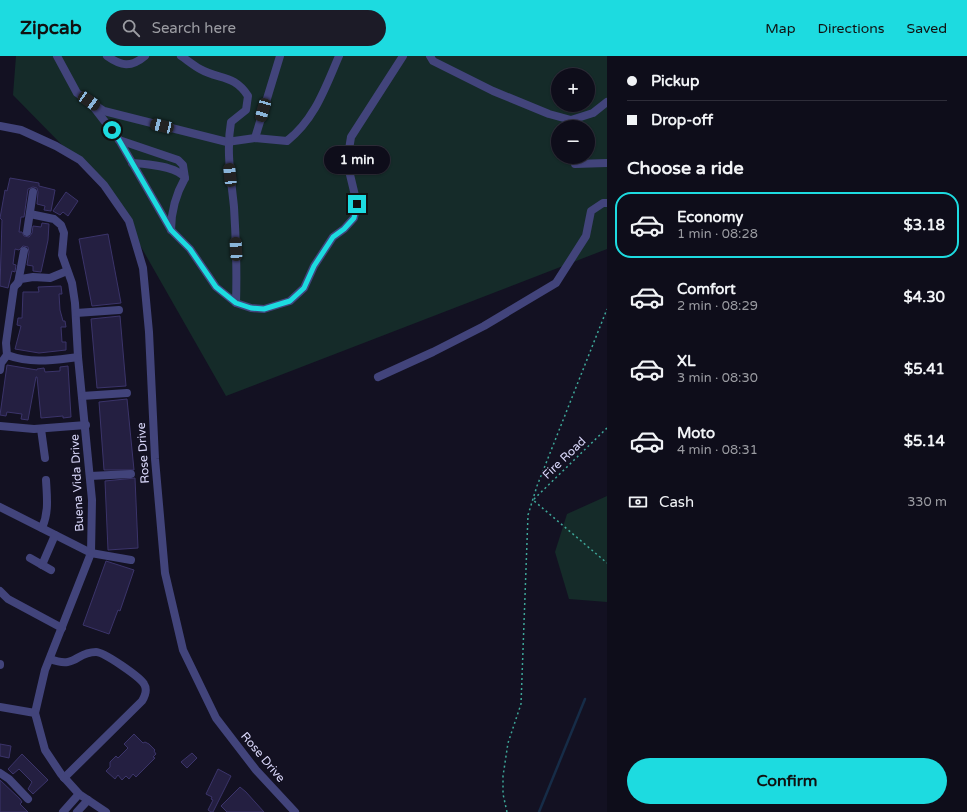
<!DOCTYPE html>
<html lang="en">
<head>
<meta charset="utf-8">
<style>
  :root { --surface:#0e0d1a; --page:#1c1b27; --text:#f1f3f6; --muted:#9b9ca2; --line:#2e2d39; --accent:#1ddbe0 }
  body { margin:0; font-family:"Varela Round",sans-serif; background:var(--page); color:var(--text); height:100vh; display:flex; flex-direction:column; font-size:15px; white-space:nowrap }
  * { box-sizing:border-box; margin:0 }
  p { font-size:13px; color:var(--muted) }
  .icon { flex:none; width:22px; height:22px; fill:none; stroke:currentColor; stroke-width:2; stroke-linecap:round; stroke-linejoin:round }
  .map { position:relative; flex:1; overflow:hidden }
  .panel { display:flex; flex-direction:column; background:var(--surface); width:360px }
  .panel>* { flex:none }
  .top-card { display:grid; align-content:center; height:88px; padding:0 20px; background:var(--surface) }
  .tools { position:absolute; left:551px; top:12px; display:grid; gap:8px }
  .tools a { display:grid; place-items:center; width:44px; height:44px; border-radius:50%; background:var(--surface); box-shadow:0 1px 3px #0004,0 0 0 1px var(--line); font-size:20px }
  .end { position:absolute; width:18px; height:18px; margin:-9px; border:5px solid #1ddbe0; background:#111; box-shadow:0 0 0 2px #111 }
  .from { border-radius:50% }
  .bubble { position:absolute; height:28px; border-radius:14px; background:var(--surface); box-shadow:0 1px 3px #0004,0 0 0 1px var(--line); font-size:13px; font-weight:800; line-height:28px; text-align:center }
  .car { position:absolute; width:12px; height:24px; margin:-12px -6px; border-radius:5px; box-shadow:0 0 3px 1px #0007; background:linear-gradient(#222 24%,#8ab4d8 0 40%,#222 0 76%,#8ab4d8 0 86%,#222 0) }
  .top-card b { display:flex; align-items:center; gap:14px; height:38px; font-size:15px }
  .top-card b+b { border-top:1px solid var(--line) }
  .top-card i { width:10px; height:10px; background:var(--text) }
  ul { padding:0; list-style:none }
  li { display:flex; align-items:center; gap:12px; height:66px; margin:0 8px 6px; padding:0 12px; border:2px solid transparent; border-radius:16px }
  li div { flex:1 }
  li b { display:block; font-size:15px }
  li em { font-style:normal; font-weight:800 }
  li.current { border-color:var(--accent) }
  li>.icon { width:36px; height:36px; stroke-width:1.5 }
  h2 { padding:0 20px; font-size:18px; line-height:48px }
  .pay { display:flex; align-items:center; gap:10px; height:44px; padding:0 20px; font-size:15px }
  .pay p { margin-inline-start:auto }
  .primary-button { display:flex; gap:8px; margin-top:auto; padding:8px 20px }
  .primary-button a { flex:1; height:46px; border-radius:24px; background:var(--accent); color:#111; font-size:16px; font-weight:800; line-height:46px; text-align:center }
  header { display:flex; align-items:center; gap:24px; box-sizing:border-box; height:56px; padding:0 20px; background:var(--accent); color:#111 }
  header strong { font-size:19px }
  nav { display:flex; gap:22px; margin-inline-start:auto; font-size:14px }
  .search { width:280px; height:36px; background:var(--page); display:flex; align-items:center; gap:10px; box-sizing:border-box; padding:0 14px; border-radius:22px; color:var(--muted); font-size:15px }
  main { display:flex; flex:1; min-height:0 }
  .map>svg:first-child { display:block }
  .green { fill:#152b29; fill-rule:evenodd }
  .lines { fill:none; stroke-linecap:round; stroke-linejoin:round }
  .stream { stroke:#162c47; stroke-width:2.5 }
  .building { fill:#241f41; stroke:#3b346a }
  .path { stroke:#3ea799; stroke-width:1.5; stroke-dasharray:2 3; stroke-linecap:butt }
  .minor { stroke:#42447b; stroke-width:8 }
  .route { stroke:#1ddbe0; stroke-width:5 }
  .labels { text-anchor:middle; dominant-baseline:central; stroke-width:3; stroke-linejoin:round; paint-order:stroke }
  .street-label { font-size:12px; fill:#d9d7fa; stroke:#131122 }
</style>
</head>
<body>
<header>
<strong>Zipcab</strong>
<div class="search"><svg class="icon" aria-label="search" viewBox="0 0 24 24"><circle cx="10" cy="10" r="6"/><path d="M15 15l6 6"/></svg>Search here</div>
<nav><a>Map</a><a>Directions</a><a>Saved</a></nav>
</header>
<main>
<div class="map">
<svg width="607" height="756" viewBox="0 0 607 756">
  <rect width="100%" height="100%" fill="#131122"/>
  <g class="green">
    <path d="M16,0H607V193L226,340L112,140L13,39ZM558,19H588V49H558ZM558,71H588V101H558Z"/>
    <path d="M607,440V546L569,543L555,496L567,458Z"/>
  </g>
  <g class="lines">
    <path class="stream" d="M539,756L585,643"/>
  </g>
  <g class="building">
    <path d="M10,122L39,127V130L55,134L51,155L44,154L45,150L37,148L38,136L37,132L33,131L28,133L24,161H21L19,176H22L24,180L29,181L32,177L33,170L41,171L42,167L49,168L48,184L41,216L33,215V210L27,209L29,196L28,191L23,190L19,194L15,193L13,208L16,209L15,216L12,215L8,232L0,230L2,164L0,162L5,134L7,135Z"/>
    <path d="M66,136L78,145L68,160L63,156L60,159L53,155Z"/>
    <path d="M108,178L121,247L92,250L79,183Z"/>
    <path d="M61,230L62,238H59L60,254L63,265H65L66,271H61L62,286H66V294L39,297L15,293L21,270L17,269L18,262H22L23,236H39L38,231Z"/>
    <path d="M120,260L126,330L97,332L91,263Z"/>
    <path d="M7,309L37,314V313L44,312L45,316L60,315V311L68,310L71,361L63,362V360L41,362L37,321H36L28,364L21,363L22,358L7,356L6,360L0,359Z"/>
    <path d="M127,343L134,414H104L99,346Z"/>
    <path d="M135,422L138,492L108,494L105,425Z"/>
    <path d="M106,505L134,514L120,555L118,554L109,578L83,569Z"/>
    <path d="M134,678L143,687L145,686L149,688L155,694L154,695L156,698L153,701L155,702L136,721L133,718L129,723L126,720L122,724L118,719L115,723L106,715L110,711V706L116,700L118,702L128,692L124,688Z"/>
    <path d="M0,688L11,690L9,702L0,700Z"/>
    <path d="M192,697L197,702L187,712L181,706Z"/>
    <path d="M22,698L48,724L33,738L28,733L32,726L19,713L13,718L8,713Z"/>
    <path d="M218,713L231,720L213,756H211L208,754L213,744L211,743L212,741L206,738Z"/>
    <path d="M0,724L20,743L22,746L20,748L28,756H0Z"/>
    <path d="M240,731L246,736L264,756H227L221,750Z"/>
  </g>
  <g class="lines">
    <g class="path">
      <path d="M607,372L533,444L607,507"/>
      <path d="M507,756L503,738V720L508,687L521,648L528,459L537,430L607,253"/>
    </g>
    <g class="minor">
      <path d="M57,0L77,37L104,55L227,86L255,82L287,85C315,63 325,32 339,0"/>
      <path d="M107,0C121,10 131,12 145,0"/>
      <path d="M181,0C187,4 193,9 200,13C219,24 234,18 248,40L246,54L231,66C226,95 231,122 234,151C236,183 237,215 236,247"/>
      <path d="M430,0L433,5L493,35L549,58L571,64L593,57L607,46"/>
      <path d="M89,45L119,84L171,174L190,193L216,231L236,247L251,252L264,253L290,245L304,232L314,210L333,181L344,173L354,162L357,148L347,106L351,81L403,0"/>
      <path d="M0,70L21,74L56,90L80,104L104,129L129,165L143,212L149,276L155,403L165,517L183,594L216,662L256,714L295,756"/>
      <path d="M255,82L280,0"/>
      <path d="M119,84L178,104L183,109L185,122"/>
      <path d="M132,107C146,108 177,110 185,122C176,138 171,155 171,174"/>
      <path d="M575,108L607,107"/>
      <path d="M30,158L54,163L61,169L64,177L62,199L72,227L75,247L78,301L92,444L91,497L45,614L35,657L45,694L61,718L79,738L106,756"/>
      <path d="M27,176L33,136"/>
      <path d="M67,215L50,222L33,221L21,223L14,231L6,287L7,299C32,308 53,304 78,301"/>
      <path d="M18,227L24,195"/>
      <path d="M76,257L119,254"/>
      <path d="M0,314L1,307L7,299"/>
      <path d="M378,321L433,296L484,270L556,227L586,180L591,155L603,147H607"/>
      <path d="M82,340L127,337"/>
      <path d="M0,370L34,373L86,369"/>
      <path d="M41,373L45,402"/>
      <path d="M90,420L131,418"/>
      <path d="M0,451L91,497L131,504"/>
      <path d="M42,472C49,456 47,442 46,424"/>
      <path d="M30,502L51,514"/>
      <path d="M42,509L55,479"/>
      <path d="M0,535L8,543L62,572"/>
      <path d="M50,603C77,613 75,596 96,596C104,596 140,621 144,628C148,634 145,640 142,645L64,722"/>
      <path d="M0,608V609"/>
      <path d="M0,651L35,657"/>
      <path d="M0,717L9,723L28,743"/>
      <path d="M63,756L79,738"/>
      <path d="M77,756L88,744"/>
    </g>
  </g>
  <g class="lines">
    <path class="route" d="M112,74L119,84L171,174L190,193L216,231L236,247L251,252L264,253L290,245L304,232L314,210L333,181L344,173L354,162L357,148"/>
  </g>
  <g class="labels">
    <g class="street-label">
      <text transform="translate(143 397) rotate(-94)">Rose Drive</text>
      <text transform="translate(564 402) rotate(-44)">Fire Road</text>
      <text transform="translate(77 427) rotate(-93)">Buena Vida Drive</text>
      <text transform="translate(263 701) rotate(50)">Rose Drive</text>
    </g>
  </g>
</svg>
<div class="tools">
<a>+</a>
<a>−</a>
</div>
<i class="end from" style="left:112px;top:74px"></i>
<i class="end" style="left:357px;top:148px"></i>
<div class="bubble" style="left:324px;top:90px;width:66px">1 min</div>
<i class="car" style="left:89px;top:45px;rotate:125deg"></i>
<i class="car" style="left:263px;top:54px;rotate:196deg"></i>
<i class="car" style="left:162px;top:70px;rotate:283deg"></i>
<i class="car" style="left:230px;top:119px;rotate:354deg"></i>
<i class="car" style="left:236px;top:193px;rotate:357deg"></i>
</div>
<section class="panel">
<div class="top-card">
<b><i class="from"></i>Pickup</b>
<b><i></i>Drop-off</b>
</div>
<h2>Choose a ride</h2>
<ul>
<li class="current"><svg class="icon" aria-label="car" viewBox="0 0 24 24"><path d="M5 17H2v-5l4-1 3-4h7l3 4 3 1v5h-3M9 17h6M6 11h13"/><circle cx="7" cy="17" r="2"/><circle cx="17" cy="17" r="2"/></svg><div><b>Economy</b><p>1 min · 08:28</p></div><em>$3.18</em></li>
<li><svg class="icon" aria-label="car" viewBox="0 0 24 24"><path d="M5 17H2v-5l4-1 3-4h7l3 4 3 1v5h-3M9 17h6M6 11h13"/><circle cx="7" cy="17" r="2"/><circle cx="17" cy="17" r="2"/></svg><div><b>Comfort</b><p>2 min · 08:29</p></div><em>$4.30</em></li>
<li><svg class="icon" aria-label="car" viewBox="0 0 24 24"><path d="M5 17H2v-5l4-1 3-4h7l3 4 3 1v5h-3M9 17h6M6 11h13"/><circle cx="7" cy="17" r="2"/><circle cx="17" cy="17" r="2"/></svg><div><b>XL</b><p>3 min · 08:30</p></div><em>$5.41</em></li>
<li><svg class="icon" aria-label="car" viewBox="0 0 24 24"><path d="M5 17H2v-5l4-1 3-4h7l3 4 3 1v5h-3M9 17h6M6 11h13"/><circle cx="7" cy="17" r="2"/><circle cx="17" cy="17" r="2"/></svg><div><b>Moto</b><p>4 min · 08:31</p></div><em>$5.14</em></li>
</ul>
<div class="pay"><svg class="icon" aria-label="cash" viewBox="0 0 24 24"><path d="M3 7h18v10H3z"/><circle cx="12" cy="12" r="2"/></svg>Cash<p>330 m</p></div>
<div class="primary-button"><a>Confirm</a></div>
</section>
</main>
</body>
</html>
